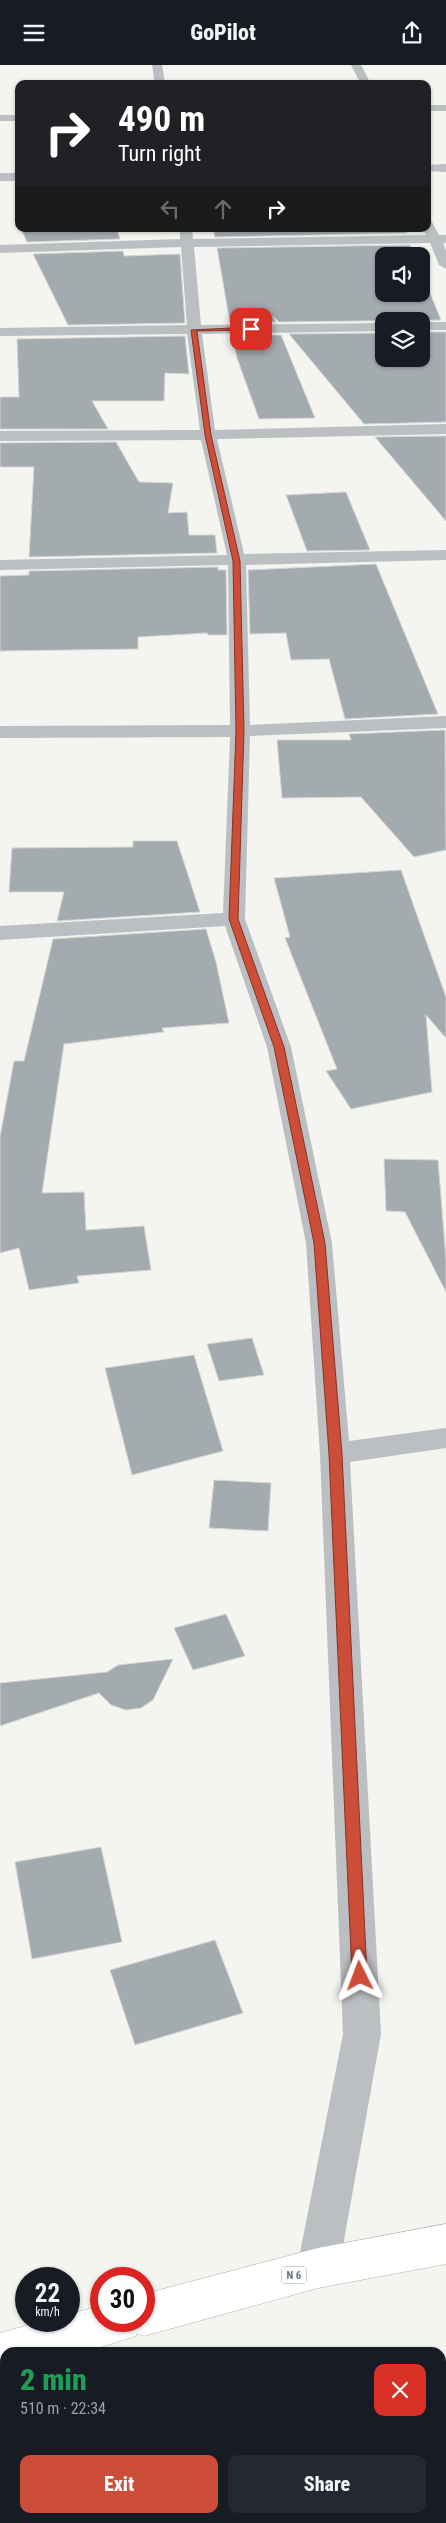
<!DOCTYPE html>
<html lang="en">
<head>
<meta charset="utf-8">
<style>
  body { margin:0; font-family:"Roboto Condensed",sans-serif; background:#242831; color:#f1f3f6; height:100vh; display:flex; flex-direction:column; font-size:19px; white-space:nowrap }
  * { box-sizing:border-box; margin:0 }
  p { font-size:16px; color:#9ea1a6 }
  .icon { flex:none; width:28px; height:28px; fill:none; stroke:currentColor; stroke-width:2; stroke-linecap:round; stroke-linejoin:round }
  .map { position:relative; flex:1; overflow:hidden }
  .side { position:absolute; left:0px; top:2282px; width:446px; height:176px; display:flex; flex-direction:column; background:#171b24; border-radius:15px 15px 0 0; box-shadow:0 1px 4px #0004 }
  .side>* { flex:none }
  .banner { position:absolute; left:15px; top:15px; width:416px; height:152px; border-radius:10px; box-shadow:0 1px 4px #0004; background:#202124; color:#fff; overflow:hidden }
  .controls { position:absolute; left:375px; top:182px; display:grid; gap:10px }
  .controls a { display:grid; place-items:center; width:55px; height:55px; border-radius:10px; background:#171b24; box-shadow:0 1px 4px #0004; font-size:25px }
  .speed { position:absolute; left:15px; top:2202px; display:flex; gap:10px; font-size:25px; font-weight:700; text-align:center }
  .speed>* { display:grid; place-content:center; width:65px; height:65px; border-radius:50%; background:#171b24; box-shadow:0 1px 4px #0004; line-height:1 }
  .speed small { font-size:12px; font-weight:400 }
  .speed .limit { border:8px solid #d22; background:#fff; color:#111 }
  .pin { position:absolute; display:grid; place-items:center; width:42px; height:42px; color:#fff; margin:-21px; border-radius:10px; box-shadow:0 2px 8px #0006 }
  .me { position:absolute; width:55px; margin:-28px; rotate:357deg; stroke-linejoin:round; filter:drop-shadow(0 0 4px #0008) }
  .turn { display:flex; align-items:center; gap:18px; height:105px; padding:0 20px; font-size:22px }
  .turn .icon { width:65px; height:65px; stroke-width:2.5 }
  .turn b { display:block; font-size:35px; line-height:42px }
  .lanes { display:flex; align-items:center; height:48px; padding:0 20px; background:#0003; justify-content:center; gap:25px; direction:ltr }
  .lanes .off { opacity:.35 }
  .round { display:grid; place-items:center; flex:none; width:52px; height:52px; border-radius:10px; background:#242831 }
  .overview { display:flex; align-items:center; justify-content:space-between; height:85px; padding:0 20px }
  h1 { font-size:30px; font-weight:800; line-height:38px; color:#1e9e55 }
  .cta { display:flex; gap:10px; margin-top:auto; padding:10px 20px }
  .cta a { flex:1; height:58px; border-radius:10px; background:#cc4e39; color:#fff; font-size:20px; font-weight:800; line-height:58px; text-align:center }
  .cta a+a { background:#242831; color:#f1f3f6 }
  header { display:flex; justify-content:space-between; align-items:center; height:65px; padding:0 20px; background:#171b24; font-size:22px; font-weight:800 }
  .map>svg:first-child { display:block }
  .green { fill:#d4d8d1 }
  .building { fill:#a4abaf; stroke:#d5d5d4 }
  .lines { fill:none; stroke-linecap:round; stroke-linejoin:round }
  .primary-casing { stroke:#adb2b4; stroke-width:1 }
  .street { fill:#bbbfc2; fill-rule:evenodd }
  .primary { fill:#fff; fill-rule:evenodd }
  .route { fill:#cc4e39; stroke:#853325 }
  .labels { text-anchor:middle; stroke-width:5; stroke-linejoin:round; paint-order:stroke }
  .shield { fill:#fff; stroke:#959fa5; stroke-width:1 }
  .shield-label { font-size:11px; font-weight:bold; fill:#67767e }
</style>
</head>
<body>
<header><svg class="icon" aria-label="menu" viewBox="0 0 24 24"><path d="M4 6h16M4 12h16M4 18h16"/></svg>GoPilot<svg class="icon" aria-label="share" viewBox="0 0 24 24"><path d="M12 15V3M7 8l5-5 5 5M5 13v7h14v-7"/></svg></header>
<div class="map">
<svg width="446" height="2458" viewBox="0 0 446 2458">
  <rect width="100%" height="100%" fill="#f4f4f1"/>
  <path class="green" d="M446,2351V2458H328L333,2454H441V2355Z"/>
  <g class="building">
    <path d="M21,164H117L120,174L27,177Z"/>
    <path d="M213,164H406L407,168L215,172Z"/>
    <path d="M410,180L413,191H384V229H421V219L426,218L441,255L279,257L273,251L276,257L230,258L217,183Z"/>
    <path d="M123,186L124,191L180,189L185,258L68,260L33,189Z"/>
    <path d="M421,267H446V357L364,359L289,269L384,268V294H421Z"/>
    <path d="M232,270H281L315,353L259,354L237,293Z"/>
    <path d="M185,271L189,309L165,308L164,336H92L108,364H0V332H19L17,274Z"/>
    <path d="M446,371V456L375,372Z"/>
    <path d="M116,377L139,417L173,418L168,448L187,447L189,470H215L217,488L29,492L34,402H0V378Z"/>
    <path d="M346,427L370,485L307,486L286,430Z"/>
    <path d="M376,499L438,649L345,654L329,594L291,595L286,568L250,569L248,505Z"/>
    <path d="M218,502V505H226L227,570H208L207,568L138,572V584L0,586V511L29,510V506Z"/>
    <path d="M445,665L446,785L414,792L361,732L282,733L277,675H351L349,669Z"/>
    <path d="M133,776H177L200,847L57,856L64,827H9L12,783L133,782Z"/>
    <path d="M401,805L446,932V973L426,950L432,1027L351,1044L326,1006L337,1004L285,873L290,872L274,813Z"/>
    <path d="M206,864L216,897L229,958L162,963L164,967L64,979L42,1128L84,1127L86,1165L144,1161L151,1205L77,1211L79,1218L29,1225L19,1183L0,1188V1072L14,996H24L53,874Z"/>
    <path d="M384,1094L438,1095L446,1194V1227L405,1147L386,1146Z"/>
    <path d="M252,1273L264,1310L219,1316L207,1279Z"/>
    <path d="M194,1290L223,1386L132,1410L105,1303Z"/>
    <path d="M214,1415L271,1418L268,1466L209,1463Z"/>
    <path d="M226,1549L245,1591L193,1605L174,1563Z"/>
    <path d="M173,1594L153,1635L141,1643L126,1645L111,1640L99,1628L0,1661V1618L107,1607L118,1600Z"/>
    <path d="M101,1782L122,1877L32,1894L15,1797Z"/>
    <path d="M215,1875L243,1948L135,1980L110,1905Z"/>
  </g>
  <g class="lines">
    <defs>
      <path id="primary" d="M446,2159V2199L318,2223L144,2271L137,2268L136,2271L82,2288H5V2309L0,2310V2268L43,2256H69V2249L101,2241V2256H144V2229L318,2183Z"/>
    </defs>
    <use href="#primary" class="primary-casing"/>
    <g class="street">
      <path d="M152,0H162L165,19H155Z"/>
      <path d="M351,0H361L371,19H361Z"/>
      <rect x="428" y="40" width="18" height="6"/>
      <rect x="0" y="50" width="19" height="6"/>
      <path d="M446,99V107L428,106V100Z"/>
      <rect x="0" y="108" width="19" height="8"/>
      <path d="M428,156L432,157L439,170H446V178H443L446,186V204L439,200L430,178L194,182L201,260L384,258V266L202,269L215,365L446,359V369L217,374L244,489L446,485V495L246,500L250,660L446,651V663L250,671L245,854L291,982L332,1178L349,1376L446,1363V1383L350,1397L381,1969L339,2203L333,2217L318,2223L303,2217L297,2203L343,1969L320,1389L306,1178L267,982L225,861L0,875V861L223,848L230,672L0,673V661L230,660L228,500L0,505V495L227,490L201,375L0,376V366L200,365L187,269L0,271V263L187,260L181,182L0,188V180L180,174V164H192L193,174L426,170L423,164H428Z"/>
      <rect x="421" y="257" width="25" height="8"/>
    </g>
    <use href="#primary" class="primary"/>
  </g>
  <path class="route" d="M251,262L253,265L197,266L211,370L240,496L244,666L238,854L284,982L325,1178L342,1389L367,1911L365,1916L360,1918L354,1916L352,1911L329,1389L314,1178L274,982L229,854L236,666L233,496L205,370L191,265Z"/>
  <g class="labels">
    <rect class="shield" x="281.5" y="2201.5" width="25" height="17" rx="4"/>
    <g class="shield-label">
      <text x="294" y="2214">N 6</text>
    </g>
  </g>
</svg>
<div class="controls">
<a><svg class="icon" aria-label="sound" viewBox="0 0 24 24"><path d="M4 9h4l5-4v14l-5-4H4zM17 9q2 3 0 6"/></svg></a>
<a><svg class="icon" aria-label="layers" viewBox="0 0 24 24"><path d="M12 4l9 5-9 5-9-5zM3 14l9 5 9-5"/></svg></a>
</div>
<div class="speed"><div>22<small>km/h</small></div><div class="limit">30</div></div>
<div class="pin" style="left:251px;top:264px;background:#d93025"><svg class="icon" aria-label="arrive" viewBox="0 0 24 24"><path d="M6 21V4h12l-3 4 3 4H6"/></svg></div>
<svg class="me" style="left:360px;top:1911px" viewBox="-20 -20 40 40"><path d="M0-17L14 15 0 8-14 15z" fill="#cc4e39" stroke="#fff" stroke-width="4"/></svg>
<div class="banner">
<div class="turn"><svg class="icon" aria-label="right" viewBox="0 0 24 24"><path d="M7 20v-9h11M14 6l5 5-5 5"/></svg><div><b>490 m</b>Turn right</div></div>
<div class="lanes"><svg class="icon off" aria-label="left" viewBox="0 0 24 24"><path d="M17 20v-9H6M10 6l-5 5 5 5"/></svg><svg class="icon off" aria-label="ahead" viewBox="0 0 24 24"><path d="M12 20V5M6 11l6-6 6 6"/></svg><svg class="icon" aria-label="right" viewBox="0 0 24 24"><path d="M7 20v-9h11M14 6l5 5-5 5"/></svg></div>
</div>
<section class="side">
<div class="overview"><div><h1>2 min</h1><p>510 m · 22:34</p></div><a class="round" style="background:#d93025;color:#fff"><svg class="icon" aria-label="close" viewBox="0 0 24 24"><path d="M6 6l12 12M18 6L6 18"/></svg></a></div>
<div class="cta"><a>Exit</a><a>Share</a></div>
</section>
</div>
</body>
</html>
